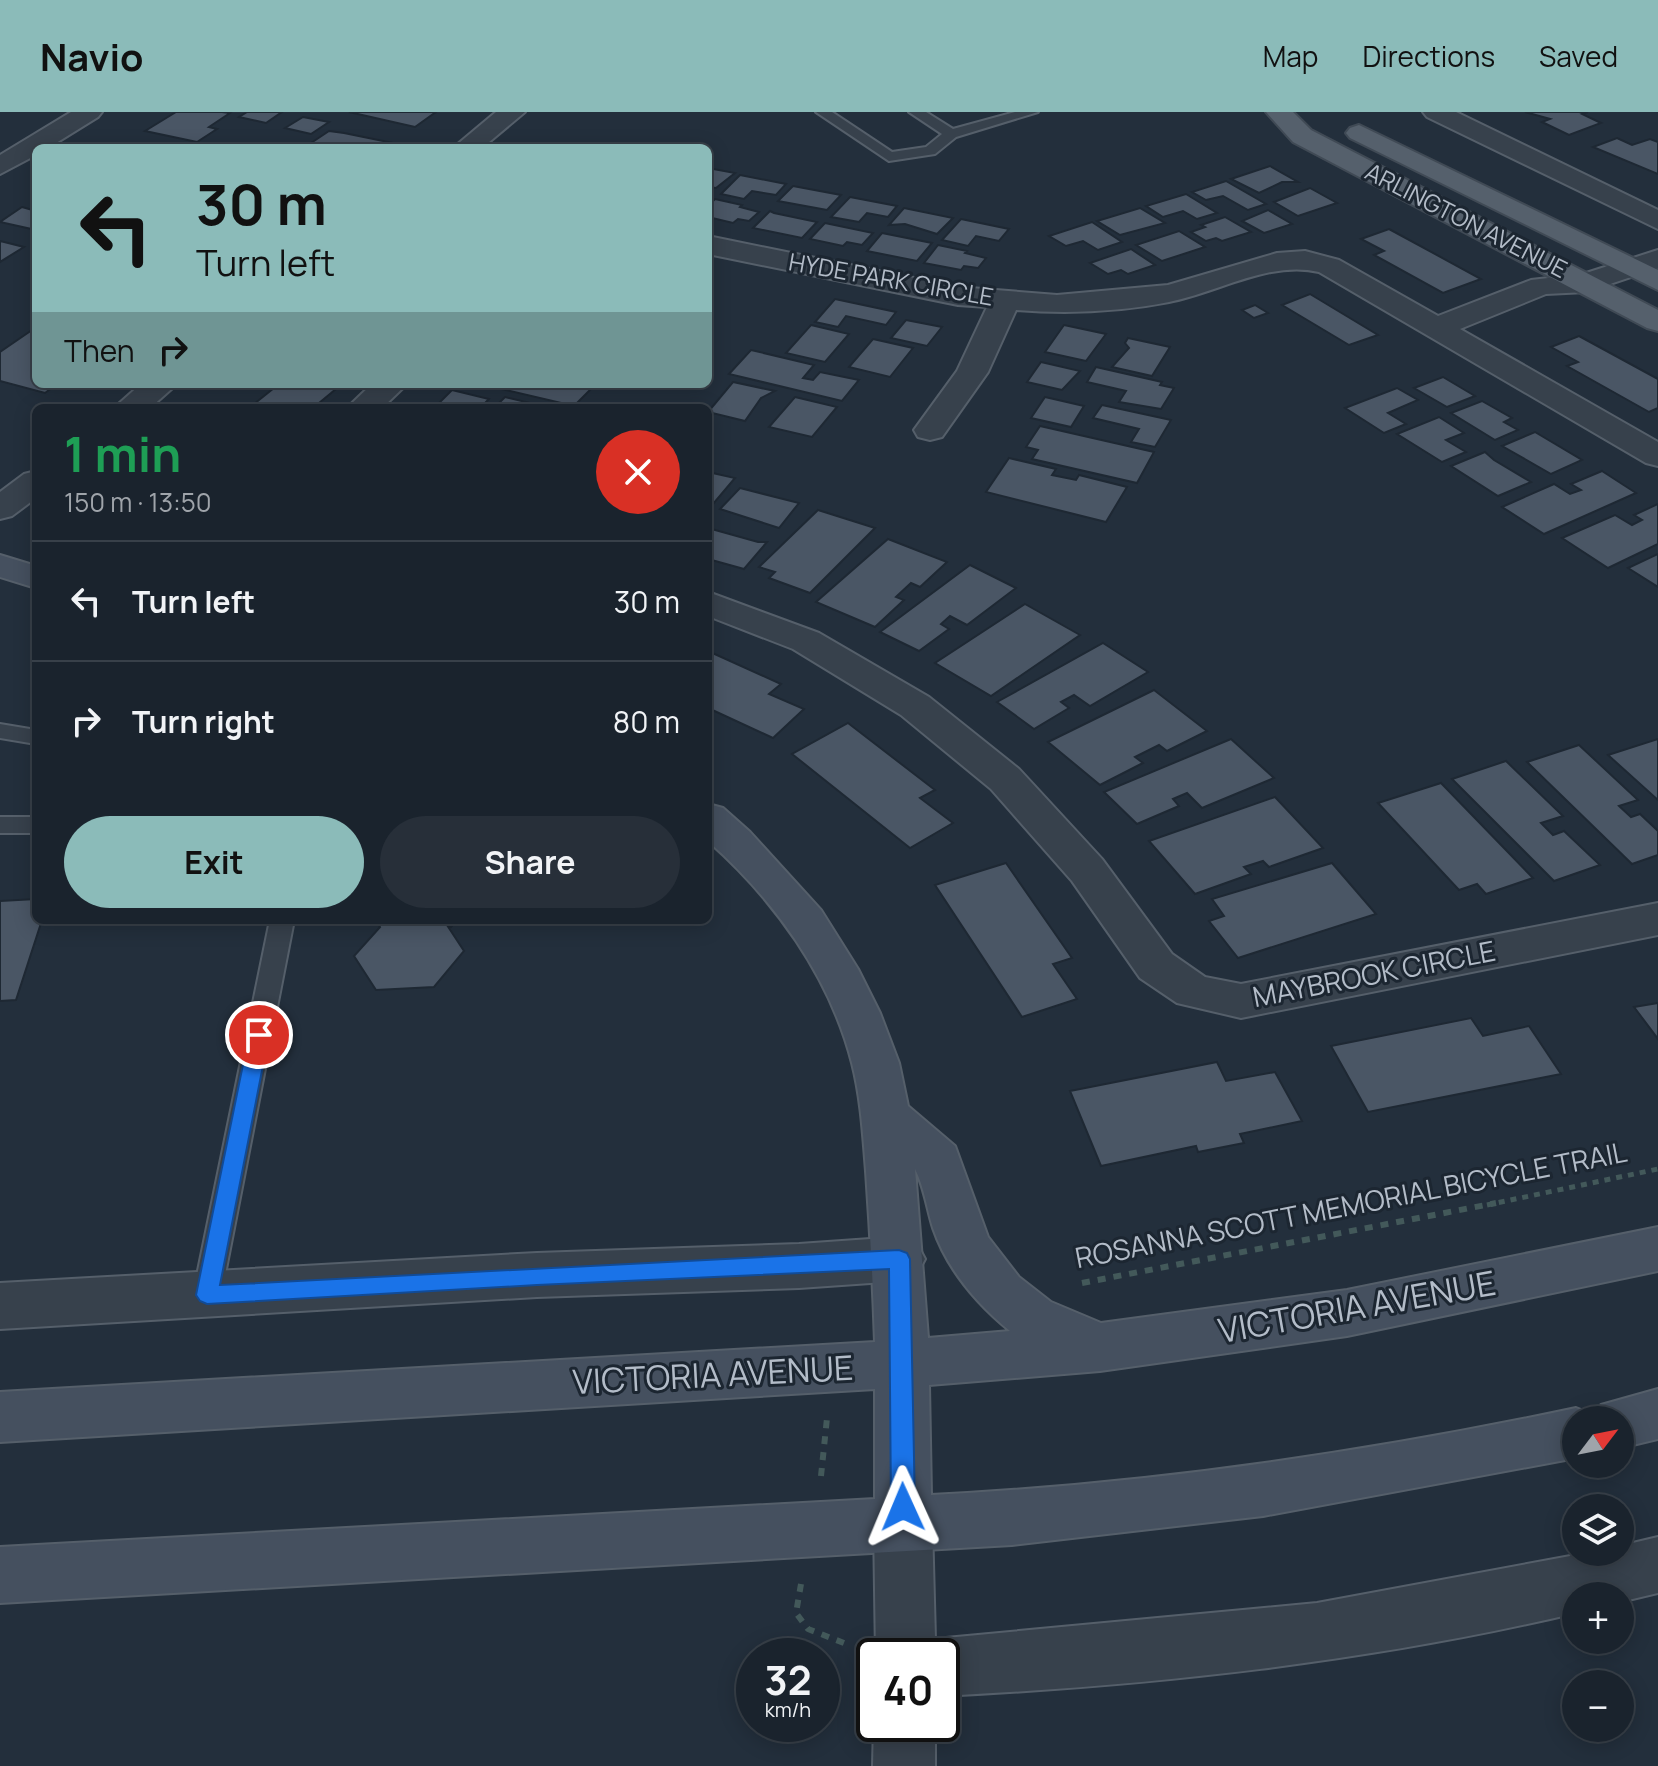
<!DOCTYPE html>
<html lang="en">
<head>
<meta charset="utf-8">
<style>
  body { margin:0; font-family:Manrope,sans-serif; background:#272f39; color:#f1f3f6; height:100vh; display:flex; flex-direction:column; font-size:30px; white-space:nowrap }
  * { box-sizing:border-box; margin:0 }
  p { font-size:26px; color:#9fa4aa }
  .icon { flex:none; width:44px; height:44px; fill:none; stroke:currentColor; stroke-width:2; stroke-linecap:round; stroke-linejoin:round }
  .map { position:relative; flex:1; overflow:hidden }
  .details { position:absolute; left:32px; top:292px; width:680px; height:520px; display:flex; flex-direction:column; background:#1a232d; border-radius:12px; box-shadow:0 4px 20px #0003,0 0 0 2px #384049 }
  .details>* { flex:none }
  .hud { position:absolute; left:32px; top:32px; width:680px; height:244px; border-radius:12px; box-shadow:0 4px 20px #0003,0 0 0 2px #384049; background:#8bbbb9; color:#111; overflow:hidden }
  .needle { width:52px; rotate:58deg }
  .fabs { position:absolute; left:1562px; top:1294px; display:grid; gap:16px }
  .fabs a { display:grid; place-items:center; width:72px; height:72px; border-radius:50%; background:#1a232d; box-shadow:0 4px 20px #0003,0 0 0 2px #384049; font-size:40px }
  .speed { position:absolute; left:736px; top:1526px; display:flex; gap:16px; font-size:40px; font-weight:700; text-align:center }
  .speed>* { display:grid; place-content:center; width:104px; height:104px; border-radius:50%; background:#1a232d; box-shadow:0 4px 20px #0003,0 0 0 2px #384049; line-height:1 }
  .speed small { font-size:20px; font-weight:400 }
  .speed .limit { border:4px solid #111; border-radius:12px; background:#fff; color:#111 }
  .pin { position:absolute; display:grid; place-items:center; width:68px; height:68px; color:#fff; margin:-34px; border:4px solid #fff; border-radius:50%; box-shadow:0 2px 8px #0007 }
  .me { position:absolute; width:88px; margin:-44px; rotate:359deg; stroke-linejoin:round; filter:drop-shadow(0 0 6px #0008) }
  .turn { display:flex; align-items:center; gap:28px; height:168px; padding:0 32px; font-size:36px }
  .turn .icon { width:104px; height:104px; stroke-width:2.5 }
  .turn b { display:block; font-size:56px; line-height:68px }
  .then { display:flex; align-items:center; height:76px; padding:0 32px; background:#0003; gap:16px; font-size:30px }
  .round { display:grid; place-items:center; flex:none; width:84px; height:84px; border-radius:42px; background:#272f39 }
  .headline { display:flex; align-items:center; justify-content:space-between; height:136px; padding:0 32px }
  h1 { font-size:48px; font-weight:700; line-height:60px; color:#1e9e55 }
  .button { display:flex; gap:16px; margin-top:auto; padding:16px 32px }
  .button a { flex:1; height:92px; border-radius:48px; background:#8bbbb9; color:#111; font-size:32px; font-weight:700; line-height:92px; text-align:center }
  .button a+a { background:#272f39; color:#f1f3f6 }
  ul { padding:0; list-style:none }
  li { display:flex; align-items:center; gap:24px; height:120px; padding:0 32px; border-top:2px solid #384049 }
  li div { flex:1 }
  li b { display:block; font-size:30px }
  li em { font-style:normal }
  header { display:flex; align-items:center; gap:48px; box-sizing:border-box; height:112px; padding:0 40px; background:#8bbbb9; color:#111 }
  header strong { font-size:38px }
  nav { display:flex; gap:44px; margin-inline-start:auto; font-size:28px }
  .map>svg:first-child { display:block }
  .building { fill:#4a5665; stroke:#1e2833; stroke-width:2 }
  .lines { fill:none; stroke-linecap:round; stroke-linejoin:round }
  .lane-casing { stroke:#555f6a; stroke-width:4 }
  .street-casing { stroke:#555f6a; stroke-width:4 }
  .secondary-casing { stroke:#555f6a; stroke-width:4 }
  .primary-casing { stroke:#404a55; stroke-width:4 }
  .path-far1 { stroke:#43595a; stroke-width:5; stroke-dasharray:6 6; stroke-linecap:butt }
  .path { stroke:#43595a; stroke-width:6; stroke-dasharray:8 8; stroke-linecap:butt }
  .lane { fill:#37414c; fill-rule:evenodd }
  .street { fill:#37414c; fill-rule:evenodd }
  .secondary { fill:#45505f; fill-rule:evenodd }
  .primary { fill:#55606c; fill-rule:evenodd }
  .route { fill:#1a73e8; stroke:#114b97; stroke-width:2 }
  .labels { text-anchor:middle; stroke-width:6; stroke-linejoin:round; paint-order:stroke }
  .far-street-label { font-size:24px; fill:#b3bcc8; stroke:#1c2631 }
  .street-label { font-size:28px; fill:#b3bcc8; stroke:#1c2631 }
  .near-street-label { font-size:34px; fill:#b3bcc8; stroke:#1c2631 }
</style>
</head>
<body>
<header>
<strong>Navio</strong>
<nav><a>Map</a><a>Directions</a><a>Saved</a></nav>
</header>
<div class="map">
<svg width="1658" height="1654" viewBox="0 0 1658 1654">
  <rect width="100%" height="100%" fill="#232f3c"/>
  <g class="building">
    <path d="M176,0H222L230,1L209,15L217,17L197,30L145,19Z"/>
    <path d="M247,0H282L266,11L239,5Z"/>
    <path d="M349,0H436L415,15Z"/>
    <path d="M1525,0H1588L1582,2L1601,11L1569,23L1542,10L1550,7Z"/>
    <path d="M303,5L329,10L311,22L285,16Z"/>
    <path d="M329,19L344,21L393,31L385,36H322L325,34L311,31Z"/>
    <path d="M1617,26L1632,33L1650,27L1658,30V62L1593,35Z"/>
    <path d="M1270,54L1298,70H1282L1259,81L1231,67Z"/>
    <path d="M708,56L735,61L716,76L708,75Z"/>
    <path d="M740,63L786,72L776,83L752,79L744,87L721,82Z"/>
    <path d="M1226,69L1266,92L1248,98L1223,84L1206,88L1192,80Z"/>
    <path d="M793,74L841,83L827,98L778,89Z"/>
    <path d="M1310,76L1337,91L1298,104L1274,90Z"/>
    <path d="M1186,82L1217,101L1197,107L1183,99L1163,105L1146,94Z"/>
    <path d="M850,85L897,94L888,105L867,101L859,110L831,105Z"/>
    <path d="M715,87L742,93L740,95L759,100L749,109L738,107L733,111L708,105V94Z"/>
    <path d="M22,95L36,99V118L0,110Z"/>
    <path d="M904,96L953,106L937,122L905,112L889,113Z"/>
    <path d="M1140,96L1165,111L1120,123L1097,109Z"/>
    <path d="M1268,98L1292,112L1264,121L1242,109Z"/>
    <path d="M770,99L774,101L817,110L802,126L753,116Z"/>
    <path d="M1225,105L1251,120L1222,129L1216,126L1206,129L1191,120L1205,115L1201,113Z"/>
    <path d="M961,107L1009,117L999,129L976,124L968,134L942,128Z"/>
    <path d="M1092,110L1122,130L1098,138L1083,129L1066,134L1049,124Z"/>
    <path d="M825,111L873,121L862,133L847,130L843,134L810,127Z"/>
    <path d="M1389,117L1481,167L1443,181L1374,143L1384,139L1361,127Z"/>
    <path d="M1179,119L1205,135L1162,149L1136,133Z"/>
    <path d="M882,121L932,131L917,149L867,139Z"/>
    <path d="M0,129L24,135L0,150Z"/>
    <path d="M938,133L967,139L965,141L986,146L978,156L964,154L961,158L924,151Z"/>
    <path d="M1131,137L1155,153L1128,162L1121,158L1108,162L1090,151Z"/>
    <path d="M1310,182L1378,223L1349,233L1282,193Z"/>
    <path d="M835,187L896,200L886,213L846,204L838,215L815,210Z"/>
    <path d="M1255,193L1268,201L1254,206L1242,198Z"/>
    <path d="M906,208L942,215L927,234L891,226Z"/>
    <path d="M811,213L849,222L825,250L786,241Z"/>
    <path d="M1064,213L1106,222L1086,249L1045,240Z"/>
    <path d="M32,218L36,219V272H57L45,281L0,269V240Z"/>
    <path d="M1579,224L1658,267V296L1649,300L1567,254L1578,250L1551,235Z"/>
    <path d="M1128,226L1170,235L1152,264L1112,255L1129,236L1125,231Z"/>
    <path d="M873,227L913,236L890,265L849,255Z"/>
    <path d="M751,238L814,253L803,266L813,268L820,260L859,268L842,289L729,262Z"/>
    <path d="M1041,250L1080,259L1062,278L1027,270Z"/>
    <path d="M1096,255L1162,270L1160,273L1174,276L1161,297L1119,290L1126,279L1087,270Z"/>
    <path d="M1443,265L1475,284L1447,295L1414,276Z"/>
    <path d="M733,270L775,279L761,286L745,309L708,300Z"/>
    <path d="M279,272H342L313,296H249Z"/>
    <path d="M480,272H596L574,294Z"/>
    <path d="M1397,276L1418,288L1388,301L1406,312L1384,321L1345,296Z"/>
    <path d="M452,278L489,287L480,296H434Z"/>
    <path d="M505,285L551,296H494Z"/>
    <path d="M795,285L837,295L812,325L769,315Z"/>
    <path d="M1045,285L1084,294L1071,315L1031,306Z"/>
    <path d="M1482,289L1512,306L1504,310L1518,318L1495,328L1451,301Z"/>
    <path d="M1102,293L1171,308L1155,335L1131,330L1139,317L1093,306Z"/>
    <path d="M1439,305L1464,321L1446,328L1466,340L1442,350L1397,322Z"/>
    <path d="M1040,314L1154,340L1137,371L1032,347L1038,338L1026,335Z"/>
    <path d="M1535,320L1582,348L1551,362L1502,334Z"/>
    <path d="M1485,340L1494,348L1531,370L1498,384L1451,354Z"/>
    <path d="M1009,346L1056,357L1052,363L1076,368L1079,363L1127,375L1106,410L986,380Z"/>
    <path d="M1602,359L1636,381L1544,422L1502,395L1554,372L1570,382L1581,378L1571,372Z"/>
    <path d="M708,360L735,366L708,398Z"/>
    <path d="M740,376L799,391L779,416L720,397Z"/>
    <path d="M1658,392V432L1608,456L1562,426L1615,403L1632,413L1642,408L1634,403Z"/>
    <path d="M818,398L875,416L810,481L769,466L775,460L759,455Z"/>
    <path d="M708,416L758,430H767L744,457L708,447Z"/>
    <path d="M888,427L947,450L920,475L911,471L896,485L904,488L875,515L816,490Z"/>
    <path d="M1658,442V475L1628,456Z"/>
    <path d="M970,453L1016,476L967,513L950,504L941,512L949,517L919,539L880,520Z"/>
    <path d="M1025,492L1080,523L991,584L935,551Z"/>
    <path d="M1103,531L1148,560L1090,594L1074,583L1061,590L1069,596L1034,617L997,590Z"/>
    <path d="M708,539L781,572L769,582L804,597L773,626L708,596Z"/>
    <path d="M1154,578L1207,619L1167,639L1159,633L1135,645L1143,651L1100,673L1048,630Z"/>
    <path d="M848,611L935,678L920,686L953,711L910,736L792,642Z"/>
    <path d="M1231,627L1274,666L1202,696L1187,681L1173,687L1179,694L1137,712L1104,680Z"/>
    <path d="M1658,627V688L1608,643Z"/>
    <path d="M1579,633L1638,688L1619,694L1631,705L1640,702L1658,719V743L1632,752L1527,650Z"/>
    <path d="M1506,649L1563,704L1541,711L1553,723L1564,719L1600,753L1554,769L1452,667Z"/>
    <path d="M1441,671L1533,766L1486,782L1477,772L1459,778L1378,691Z"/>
    <path d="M1275,685L1323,736L1269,755L1263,749L1244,755L1251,762L1195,782L1149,729Z"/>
    <path d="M1006,751L1072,846L1053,852L1077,887L1022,905L935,773Z"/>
    <path d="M1332,751L1376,802L1238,846L1209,809L1224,804L1212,787Z"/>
    <path d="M36,787V808H42L16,888L0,889V789Z"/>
    <path d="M376,808H457L451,815L447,813L464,839L434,875L376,878L354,844L380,815Z"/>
    <path d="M1658,891V927L1634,895Z"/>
    <path d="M1471,906L1483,924L1529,914L1561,962L1368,1000L1331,934Z"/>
    <path d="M1217,950L1226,969L1275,960L1302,1009L1240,1022L1244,1031L1198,1040L1196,1034L1101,1054L1070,979Z"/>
  </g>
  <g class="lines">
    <defs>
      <g id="lane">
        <path d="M816,0H832L892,40L926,35L942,22L909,0H926L953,17L1015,0H1038L956,25L935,42L889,49Z"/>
        <path d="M0,612L36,618V632L0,626Z"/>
        <rect x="0" y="705" width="36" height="16"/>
        <path d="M270,808H294L221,1183L217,1192L207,1195L197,1192L193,1183Z"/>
      </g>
      <g id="street">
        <path d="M71,0H102L98,5L48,36H36V43L0,62V43Z"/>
        <path d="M496,0H525L482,36H453Z"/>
        <path d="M1423,0H1456L1658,98V117L1427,5Z"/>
        <path d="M708,124L958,175L1057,183L1168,173L1277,141L1305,139L1339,148L1438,204L1531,168L1583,162L1658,138V156L1586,180L1546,182L1460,217L1658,330V354L1646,351L1319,160C1270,148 1217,181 1169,190C1118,200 1067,202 1016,198L988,260L942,325L930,328L918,325L914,318L957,259L987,195L958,193L708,142Z"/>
        <path d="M141,272H177L150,296H114Z"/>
        <path d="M372,272H407L382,296H347Z"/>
        <path d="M36,359V386L12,404L0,407V380L24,362Z"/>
        <path d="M708,480L819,521L929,585L1019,657L1102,747L1172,842L1205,865L1241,872L1658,791V823L1241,906L1177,891L1140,866L1072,769L991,677L901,603L793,537L708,504Z"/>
        <path d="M899,1125L917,1132L925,1147L917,1162L899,1169L799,1176L537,1185L0,1217V1171L537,1141L799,1132Z"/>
        <path d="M903,1385L923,1393L932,1412L935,1527L1317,1491L1592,1440H1620V1434L1658,1425V1481L1620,1490V1484H1576V1501C1369,1550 1155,1573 942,1584V1544H876L874,1412L883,1393Z"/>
        <path d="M874,1610L935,1612V1654H873Z"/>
      </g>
      <g id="secondary">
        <path d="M0,443L36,454V476L0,465Z"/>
        <path d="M708,692L723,696L750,720L821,798L858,857L880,901L899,951L908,994L955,1034L988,1125L1019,1165L1051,1190L1101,1211L1347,1178L1658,1115V1159L1347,1224L1100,1259L929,1273L931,1383C1147,1372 1364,1341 1576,1296L1596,1304L1601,1293L1658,1277V1327L1620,1336V1308H1576V1346L1263,1404L1012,1433L0,1491V1435L875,1387V1277L0,1330V1280L875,1230C873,1173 870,1116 866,1059C863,1023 861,986 852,951C830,865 774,787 708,729ZM915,1057C924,1074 927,1097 933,1116C947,1157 977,1192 1010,1219L928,1226Z"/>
      </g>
      <g id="primary">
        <path d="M1266,0H1293L1311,18L1658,198V219L1647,216L1293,30Z"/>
        <path d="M1359,13L1658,158V178L1350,26L1346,21L1350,16Z"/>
      </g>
    </defs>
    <use href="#lane" class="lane-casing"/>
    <use href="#street" class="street-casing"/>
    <use href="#secondary" class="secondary-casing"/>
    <use href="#primary" class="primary-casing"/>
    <path class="path-far1" d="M1487,1093L1658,1057"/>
    <g class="path">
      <path d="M1082,1171L1496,1091"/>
      <path d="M821,1364L827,1306"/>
      <path d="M801,1472L796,1501L808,1517L849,1533"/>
    </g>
    <use href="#lane" class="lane"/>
    <use href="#street" class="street"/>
    <use href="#secondary" class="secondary"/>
    <use href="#primary" class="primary"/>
  </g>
  <path class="route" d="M259,915L266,917L269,923L220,1173L899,1138L907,1141L910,1147L915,1395L911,1402L903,1406L895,1402L891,1395L889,1157L537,1173L207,1192L200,1189L196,1183L249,923L252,917Z"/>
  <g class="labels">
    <g class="far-street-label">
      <text transform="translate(1466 109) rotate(27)" y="8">ARLINGTON AVENUE</text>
      <text transform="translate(891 168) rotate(10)" y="8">HYDE PARK CIRCLE</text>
    </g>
    <g class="street-label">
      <text transform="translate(1374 862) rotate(-11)" y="10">MAYBROOK CIRCLE</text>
      <text transform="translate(1351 1093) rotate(-11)" y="10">ROSANNA SCOTT MEMORIAL BICYCLE TRAIL</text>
    </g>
    <g class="near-street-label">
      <text transform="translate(1357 1195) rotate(-10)" y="12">VICTORIA AVENUE</text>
      <text transform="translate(713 1263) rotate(-3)" y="12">VICTORIA AVENUE</text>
    </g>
  </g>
</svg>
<div class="fabs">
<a><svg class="needle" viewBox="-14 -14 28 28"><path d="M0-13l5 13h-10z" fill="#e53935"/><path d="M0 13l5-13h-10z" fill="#9fa4aa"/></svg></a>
<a><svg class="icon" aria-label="layers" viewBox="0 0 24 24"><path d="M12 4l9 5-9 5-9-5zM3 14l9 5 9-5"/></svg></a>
<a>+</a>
<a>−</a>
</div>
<div class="speed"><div>32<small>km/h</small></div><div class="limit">40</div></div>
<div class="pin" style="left:259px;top:923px;background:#d93025"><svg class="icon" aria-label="arrive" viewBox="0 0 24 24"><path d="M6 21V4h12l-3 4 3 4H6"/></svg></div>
<svg class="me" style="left:903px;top:1395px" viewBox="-20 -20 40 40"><path d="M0-17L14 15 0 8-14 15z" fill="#1a73e8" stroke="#fff" stroke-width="4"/></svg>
<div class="hud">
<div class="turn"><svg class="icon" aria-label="left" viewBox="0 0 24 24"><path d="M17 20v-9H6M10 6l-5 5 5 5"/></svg><div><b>30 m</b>Turn left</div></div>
<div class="then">Then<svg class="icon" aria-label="right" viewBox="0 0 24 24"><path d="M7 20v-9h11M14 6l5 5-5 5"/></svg></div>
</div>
<section class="details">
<div class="headline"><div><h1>1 min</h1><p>150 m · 13:50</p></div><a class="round" style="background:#d93025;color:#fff"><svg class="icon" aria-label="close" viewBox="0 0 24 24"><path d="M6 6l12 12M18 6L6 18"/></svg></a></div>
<ul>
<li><svg class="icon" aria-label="left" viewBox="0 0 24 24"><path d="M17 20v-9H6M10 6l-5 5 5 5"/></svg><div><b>Turn left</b></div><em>30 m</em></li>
<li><svg class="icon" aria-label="right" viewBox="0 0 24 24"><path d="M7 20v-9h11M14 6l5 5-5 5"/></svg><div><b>Turn right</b></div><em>80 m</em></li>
</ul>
<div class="button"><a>Exit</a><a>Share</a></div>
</section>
</div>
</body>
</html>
